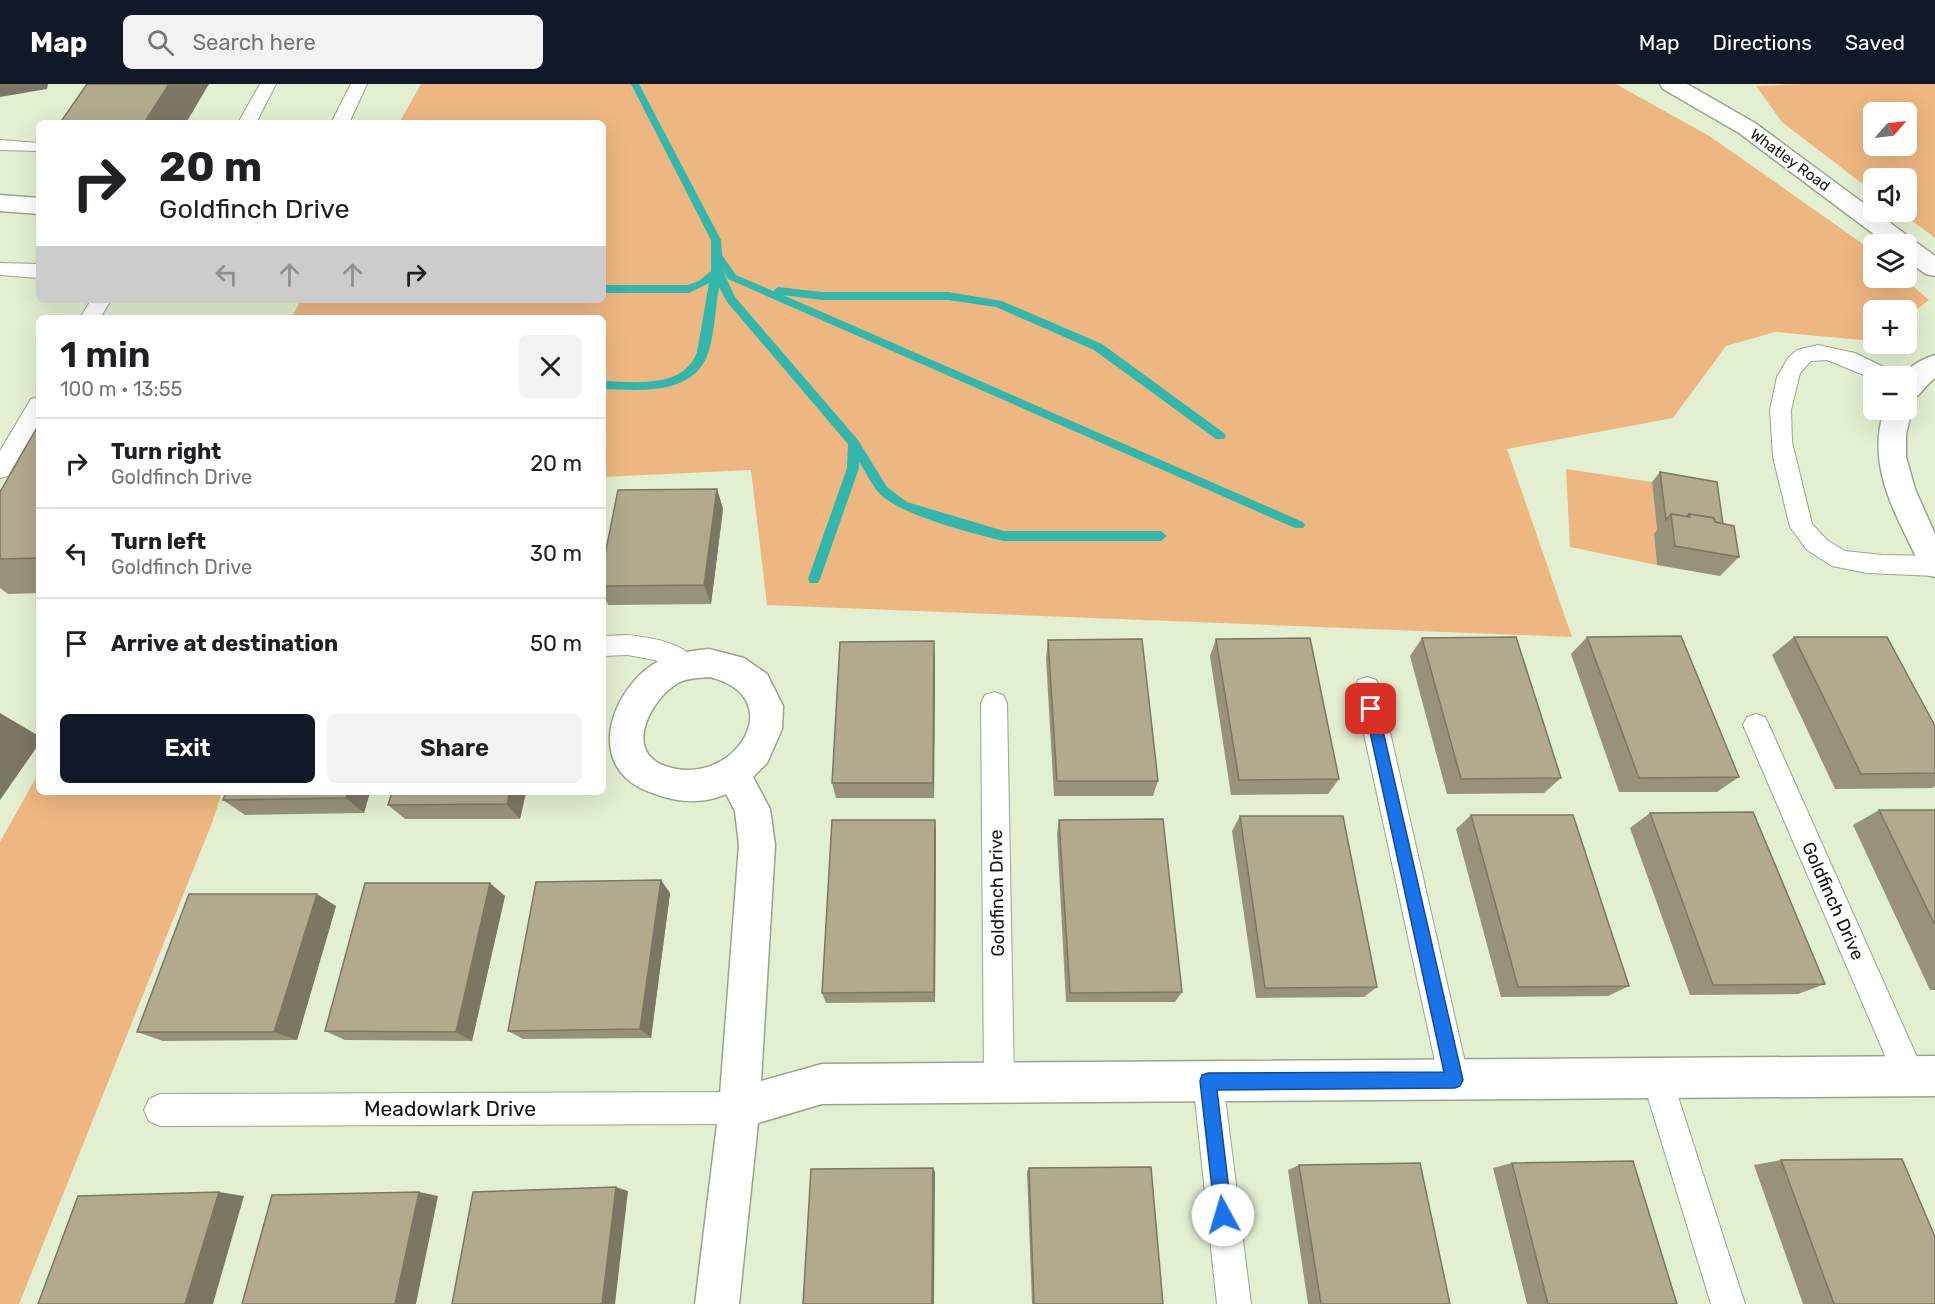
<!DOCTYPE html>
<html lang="en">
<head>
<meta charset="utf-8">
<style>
  body { margin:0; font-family:Rubik,sans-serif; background:#f2f2f2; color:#202124; height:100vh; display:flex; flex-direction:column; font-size:22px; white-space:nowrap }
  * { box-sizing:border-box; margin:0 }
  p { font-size:20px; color:#757577 }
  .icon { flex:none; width:33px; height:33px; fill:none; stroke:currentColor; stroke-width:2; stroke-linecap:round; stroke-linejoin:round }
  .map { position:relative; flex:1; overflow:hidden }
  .sheet { position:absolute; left:36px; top:231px; width:570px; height:480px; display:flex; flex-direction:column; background:#fff; border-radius:9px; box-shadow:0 6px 24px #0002 }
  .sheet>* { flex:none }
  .guide { position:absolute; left:36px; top:36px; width:570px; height:183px; border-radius:9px; box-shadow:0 6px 24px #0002; background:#fff; color:#202124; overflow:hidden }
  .needle { width:39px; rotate:62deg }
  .fabs { position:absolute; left:1863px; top:18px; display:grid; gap:12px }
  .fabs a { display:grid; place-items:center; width:54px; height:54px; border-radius:9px; background:#fff; box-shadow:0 6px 24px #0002; font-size:30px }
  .pin { position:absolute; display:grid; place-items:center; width:51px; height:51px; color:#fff; margin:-26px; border-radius:12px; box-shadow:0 3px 9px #0006 }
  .me { position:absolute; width:66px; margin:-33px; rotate:354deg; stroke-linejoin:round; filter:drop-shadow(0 0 4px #0008) }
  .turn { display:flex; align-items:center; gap:21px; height:126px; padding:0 24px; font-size:27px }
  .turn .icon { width:78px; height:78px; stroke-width:2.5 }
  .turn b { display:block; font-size:42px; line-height:51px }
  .lanes { display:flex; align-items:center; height:57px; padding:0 24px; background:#0003; justify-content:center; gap:30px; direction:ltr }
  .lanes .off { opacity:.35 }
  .round { display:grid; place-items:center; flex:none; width:63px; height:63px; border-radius:9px; background:#f2f2f2 }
  .headline { display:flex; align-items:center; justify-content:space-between; height:102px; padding:0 24px }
  h1 { font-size:36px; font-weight:600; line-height:45px }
  .action { display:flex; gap:12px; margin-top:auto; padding:12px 24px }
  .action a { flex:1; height:69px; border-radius:9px; background:#111827; color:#fff; font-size:24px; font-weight:600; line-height:69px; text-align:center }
  .action a+a { background:#f2f2f2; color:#202124 }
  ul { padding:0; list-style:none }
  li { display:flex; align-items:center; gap:18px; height:90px; padding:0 24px; border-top:2px solid #e0e0e0 }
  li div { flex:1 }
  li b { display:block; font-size:22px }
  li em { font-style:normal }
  header { display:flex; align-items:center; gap:36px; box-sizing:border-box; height:84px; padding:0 30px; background:#111827; color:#fff }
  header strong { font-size:28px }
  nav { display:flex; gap:33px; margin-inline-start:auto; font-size:21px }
  .search { width:420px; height:54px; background:#f2f2f2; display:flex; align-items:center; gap:15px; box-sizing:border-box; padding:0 21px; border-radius:9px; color:#757577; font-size:22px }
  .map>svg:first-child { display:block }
  .green { fill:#eeb781; fill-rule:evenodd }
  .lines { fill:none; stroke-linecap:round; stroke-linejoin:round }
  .stream { fill:#31b7ab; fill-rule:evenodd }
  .service-casing { stroke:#99a589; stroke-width:2 }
  .minor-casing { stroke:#99a589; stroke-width:3 }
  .service { fill:#fff; fill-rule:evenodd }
  .minor { fill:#fff; fill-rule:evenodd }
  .wall { fill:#989279 }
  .shaded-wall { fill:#7c7763 }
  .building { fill:#b1aa8d; stroke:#7c7763; stroke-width:1.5 }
  .route { fill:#1a73e8; stroke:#114b97; stroke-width:1.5 }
  .labels { text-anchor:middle; stroke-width:4.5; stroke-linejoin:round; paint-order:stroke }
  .far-street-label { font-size:15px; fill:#11150b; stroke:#fff }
  .street-label { font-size:18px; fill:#11150b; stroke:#fff }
  .near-street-label { font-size:21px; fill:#11150b; stroke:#fff }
</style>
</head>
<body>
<header>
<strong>Map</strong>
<div class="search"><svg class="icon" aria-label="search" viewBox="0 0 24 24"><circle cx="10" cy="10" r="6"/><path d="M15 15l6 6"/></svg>Search here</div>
<nav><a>Map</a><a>Directions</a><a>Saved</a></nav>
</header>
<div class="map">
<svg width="1935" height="1220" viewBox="0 0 1935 1220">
  <rect width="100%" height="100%" fill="#e3efd1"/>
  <g class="green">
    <path d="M421,0H1616L1711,53L1863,160L1873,169L1874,194H1903L1929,216L1907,233L1906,226H1874L1873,257L1775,248L1726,262L1673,334L1507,365L1572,553L767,521L751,386L603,393V234H291L301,216H603V39H399Z"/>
    <path d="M1805,0H1935V154L1900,128H1906V94H1874L1873,108L1782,38L1756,2ZM1906,28V62H1874V28Z"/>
    <path d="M1566,385L1652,398L1657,447L1654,450L1657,481L1570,463Z"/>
    <path d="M39,688V708H222L212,739L19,1220H0V758Z"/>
  </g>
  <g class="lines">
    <path class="stream" d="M631,0H639L721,156L722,171L736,191L773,207L778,203L822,208H948L1002,217L1102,260L1224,349L1226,352L1224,355H1216L1094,266L996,223L948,216H822L783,211L1303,438L1305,441L1303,444H1295L728,195L722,185L735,213L858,356L887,403L907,418L1004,447H1161L1167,452L1161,457H1004C974,450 899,431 879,409C871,400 865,387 859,377V384L820,495L818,499H810L808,495L847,384L848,360L727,218L719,203C715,225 715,251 707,272C691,312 638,306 603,305V297C634,298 684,305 697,268L709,199L689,209H603V201H688L699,197L711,187V156Z"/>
    <defs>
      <g id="service">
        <path d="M260,0H276L256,39H238Z"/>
        <path d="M351,0H367L349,39H331Z"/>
        <path d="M0,56L39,59V67L0,66Z"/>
        <path d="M0,179L39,180V194L0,191Z"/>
        <path d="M91,216H111L100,234H80Z"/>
        <path d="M1818,261L1855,269L1892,287L1896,292H1874V295L1827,276L1811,277L1800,289L1791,326L1792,358L1812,440L1827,456L1845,467L1882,471L1935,472V492L1867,489L1832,482L1807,466L1790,443L1773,373L1770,326L1777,293L1788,274L1797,266Z"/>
        <path d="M39,313V339L8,392L0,394V367L31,315Z"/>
        <path d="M628,551C652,554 687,558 699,582L695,590L686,593L655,576L628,571L603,572V552Z"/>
        <path d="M1367,593L1376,596L1380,604L1469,996L1465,1007L1454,1011L1443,1007L1439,996L1354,604L1358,596Z"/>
        <path d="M994,608L1003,611L1007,619L1014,999L1010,1010L999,1014L988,1010L984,999L981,619L985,611Z"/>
        <path d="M1756,630L1765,633L1769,641L1921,982L1925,993L1921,1004L1910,1008L1899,1004L1743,641L1747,633Z"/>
        <path d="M1657,979L1668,983L1672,994L1745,1220H1711L1642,994L1646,983Z"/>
        <path d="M1208,982L1219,986L1223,997L1251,1220H1217L1193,997L1197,986Z"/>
        <path d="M739,1008L750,1013L755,1024L750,1035L739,1040L160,1042L149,1037L144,1026L149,1015L160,1010Z"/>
      </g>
      <g id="minor">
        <path d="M1660,0H1687L1755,39L1935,172V192L1926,190L1906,176V160H1887L1739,49L1663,5Z"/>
        <path d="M0,111L39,114V130L0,127Z"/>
        <path d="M1935,271V294C1924,302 1920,314 1906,318V292H1903C1910,282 1922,275 1935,271Z"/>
        <path d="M1906,318L1912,326L1906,350V373L1915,405L1935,450V493L1924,490L1920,481C1896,430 1866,384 1884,326H1906Z"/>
        <path d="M709,565L744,574L767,590L783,622L782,645L767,679L753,693L770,725L775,761L761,997L822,980L1935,972V1012L822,1020L758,1039L739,1220H695L719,1024L739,761L735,727L726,710C705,719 685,719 664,713C650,708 638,705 627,695C591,662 618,604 652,581C669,570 690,567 709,565ZM709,593C792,612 735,706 665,682C622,667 652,614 678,599C687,594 699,594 709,593Z"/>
      </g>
    </defs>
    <use href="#service" class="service-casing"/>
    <use href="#minor" class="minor-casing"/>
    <use href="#service" class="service"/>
    <use href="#minor" class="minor"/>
  </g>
  <g class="wall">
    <path d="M39,340V509L8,510L0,504V408Z"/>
    <path d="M1660,388L1723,440L1739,473L1720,492L1657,481L1654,450L1657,446L1652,398Z"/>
    <path d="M717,405L723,425L711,520L608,521L603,510V481Z"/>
    <path d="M1587,553L1739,693L1717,708H1619L1571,570Z"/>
    <path d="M1794,553L1935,642V702L1932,704L1835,705L1772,571Z"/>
    <path d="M1422,554L1561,694L1544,709L1447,710L1410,572Z"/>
    <path d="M1216,555L1339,695L1328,710L1231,711L1210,572Z"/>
    <path d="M1048,556L1158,697L1153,712H1054L1046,574Z"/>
    <path d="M935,575L934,714H836L832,699Z"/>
    <path d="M370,708L364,729L245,731L223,716Z"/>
    <path d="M392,708H526L520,735H405L388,721Z"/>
    <path d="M1879,726H1935V906H1930L1853,741Z"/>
    <path d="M1650,729L1825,900L1798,910L1690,911L1630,744Z"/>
    <path d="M1471,731L1629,902L1608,912L1501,913L1456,745Z"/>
    <path d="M1240,732L1377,903L1364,913L1256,914L1232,747Z"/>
    <path d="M935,736L936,750L935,918L826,919L822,909Z"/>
    <path d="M1059,736L1182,908L1175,918H1066L1057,750Z"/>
    <path d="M670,809L651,954L523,955L508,947Z"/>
    <path d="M505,812L472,957L345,956L325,947Z"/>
    <path d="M336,822L297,956L163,957L137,948Z"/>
    <path d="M1781,1076L1935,1220H1803L1754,1081Z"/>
    <path d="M1512,1079L1677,1220H1527L1493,1084Z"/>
    <path d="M1299,1081L1450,1220H1308L1288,1086Z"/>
    <path d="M1029,1084L1163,1220H1032L1027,1088Z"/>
  </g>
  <g class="shaded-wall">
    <path d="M0,0H48L47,5L0,13Z"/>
    <path d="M169,0H209L186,39H144Z"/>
    <path d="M717,405L723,425L711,520L704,501Z"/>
    <path d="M934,557L935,575L934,714L933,699Z"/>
    <path d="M0,629L39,652V660L0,716Z"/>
    <path d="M348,708H370L364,729L346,714Z"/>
    <path d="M510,708H526L520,735L507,720Z"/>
    <path d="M935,736L936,750L935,918L934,908Z"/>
    <path d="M661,796L670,809L651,954L640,945Z"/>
    <path d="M490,799L505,812L472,957L456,948Z"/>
    <path d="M317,810L336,822L297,956L274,948Z"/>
    <path d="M933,1084L935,1088L934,1220H932Z"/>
    <path d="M616,1103L628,1107L615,1220H602Z"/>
    <path d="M219,1108L244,1112L213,1220H185Z"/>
    <path d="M419,1108L438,1112L416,1220H395Z"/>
  </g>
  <g class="building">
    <path d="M87,0H169L144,39H60Z"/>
    <path d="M39,340V474L0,475V408Z"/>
    <path d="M1660,388L1717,398L1723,440L1715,438L1714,434L1689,430L1686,433L1671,430L1666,436Z"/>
    <path d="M717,405L704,501L603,502V481L618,406Z"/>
    <path d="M1671,430L1690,433L1689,430L1714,434L1715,438L1734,442L1739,473L1675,462Z"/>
    <path d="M1681,552L1739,693L1639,694L1587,553Z"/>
    <path d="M1516,553L1561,694L1461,695L1422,554Z"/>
    <path d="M1794,553H1887L1935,642V689L1861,690Z"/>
    <path d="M1310,554L1339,695L1239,696L1216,555Z"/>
    <path d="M1142,555L1158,697H1057L1048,556Z"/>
    <path d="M934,557L933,699H832L840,558Z"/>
    <path d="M226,708H348L346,714L223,716Z"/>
    <path d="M392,708H510L507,720L388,721Z"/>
    <path d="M1879,726H1935V841Z"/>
    <path d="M1753,728L1825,900L1713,901L1650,729Z"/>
    <path d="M1471,731H1573L1629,902L1518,903Z"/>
    <path d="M1240,732H1343L1377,903L1265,904Z"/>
    <path d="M1163,735L1182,908L1070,909L1059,736Z"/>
    <path d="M832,736H935L934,908L822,909Z"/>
    <path d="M661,796L640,945L508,947L536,798Z"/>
    <path d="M365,799H490L456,948L325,947Z"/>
    <path d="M189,810H317L274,948H137Z"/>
    <path d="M1902,1075L1935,1153V1220H1834L1781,1076Z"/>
    <path d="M1633,1077L1677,1220H1548L1512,1079Z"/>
    <path d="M1420,1079L1450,1220H1321L1299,1081Z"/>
    <path d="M1151,1083L1163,1220H1034L1029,1084Z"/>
    <path d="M933,1084L932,1220H803L811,1085Z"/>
    <path d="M616,1103L602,1220H452L473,1108Z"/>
    <path d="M219,1108L185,1220H38L78,1112Z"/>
    <path d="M419,1108L395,1220H242L272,1111Z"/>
  </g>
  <path class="route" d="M1371,619L1376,621L1378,625L1463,996L1460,1002L1455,1004L1217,1006L1232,1131L1230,1137L1223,1140L1217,1137L1215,1131L1200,997L1202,991L1208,989L1444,988L1365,625L1367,621Z"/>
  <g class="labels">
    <g class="far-street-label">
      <text transform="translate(1790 76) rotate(36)" y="5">Whatley Road</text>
    </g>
    <g class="street-label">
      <text transform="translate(997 809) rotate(-91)" y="6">Goldfinch Drive</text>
      <text transform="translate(1833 817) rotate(66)" y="6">Goldfinch Drive</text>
    </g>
    <g class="near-street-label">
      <text x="450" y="1032">Meadowlark Drive</text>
    </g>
  </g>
</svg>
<div class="fabs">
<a><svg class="needle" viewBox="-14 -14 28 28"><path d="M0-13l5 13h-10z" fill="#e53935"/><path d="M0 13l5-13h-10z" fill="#757577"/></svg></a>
<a><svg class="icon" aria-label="sound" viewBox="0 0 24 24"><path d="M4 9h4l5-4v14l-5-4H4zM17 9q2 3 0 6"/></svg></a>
<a><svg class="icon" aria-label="layers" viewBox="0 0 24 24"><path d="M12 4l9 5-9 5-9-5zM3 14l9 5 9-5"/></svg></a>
<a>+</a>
<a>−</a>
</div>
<div class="pin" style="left:1371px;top:625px;background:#d93025"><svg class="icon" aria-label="arrive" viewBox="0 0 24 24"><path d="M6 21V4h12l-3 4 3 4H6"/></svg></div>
<svg class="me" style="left:1223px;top:1131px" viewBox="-20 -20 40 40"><circle r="19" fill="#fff"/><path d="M0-13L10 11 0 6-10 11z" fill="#1a73e8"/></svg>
<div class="guide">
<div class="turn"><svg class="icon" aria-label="right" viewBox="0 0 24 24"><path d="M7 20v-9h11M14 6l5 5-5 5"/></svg><div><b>20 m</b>Goldfinch Drive</div></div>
<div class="lanes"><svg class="icon off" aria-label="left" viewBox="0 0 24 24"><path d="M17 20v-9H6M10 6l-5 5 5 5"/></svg><svg class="icon off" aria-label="ahead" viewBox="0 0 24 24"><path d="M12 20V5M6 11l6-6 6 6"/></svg><svg class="icon off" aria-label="ahead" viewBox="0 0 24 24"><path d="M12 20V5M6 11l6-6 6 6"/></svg><svg class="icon" aria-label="right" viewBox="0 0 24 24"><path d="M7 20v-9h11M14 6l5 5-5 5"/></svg></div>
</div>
<section class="sheet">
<div class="headline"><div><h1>1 min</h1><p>100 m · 13:55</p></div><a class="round"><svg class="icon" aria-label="close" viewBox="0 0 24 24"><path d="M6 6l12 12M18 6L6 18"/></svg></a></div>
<ul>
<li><svg class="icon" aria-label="right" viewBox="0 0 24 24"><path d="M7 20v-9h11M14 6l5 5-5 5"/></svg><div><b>Turn right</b><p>Goldfinch Drive</p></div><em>20 m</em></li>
<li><svg class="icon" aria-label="left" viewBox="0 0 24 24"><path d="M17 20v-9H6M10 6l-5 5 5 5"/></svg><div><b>Turn left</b><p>Goldfinch Drive</p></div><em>30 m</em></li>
<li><svg class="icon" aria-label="arrive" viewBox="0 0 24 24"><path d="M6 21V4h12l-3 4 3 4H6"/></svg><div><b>Arrive at destination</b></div><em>50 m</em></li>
</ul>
<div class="action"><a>Exit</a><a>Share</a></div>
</section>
</div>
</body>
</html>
